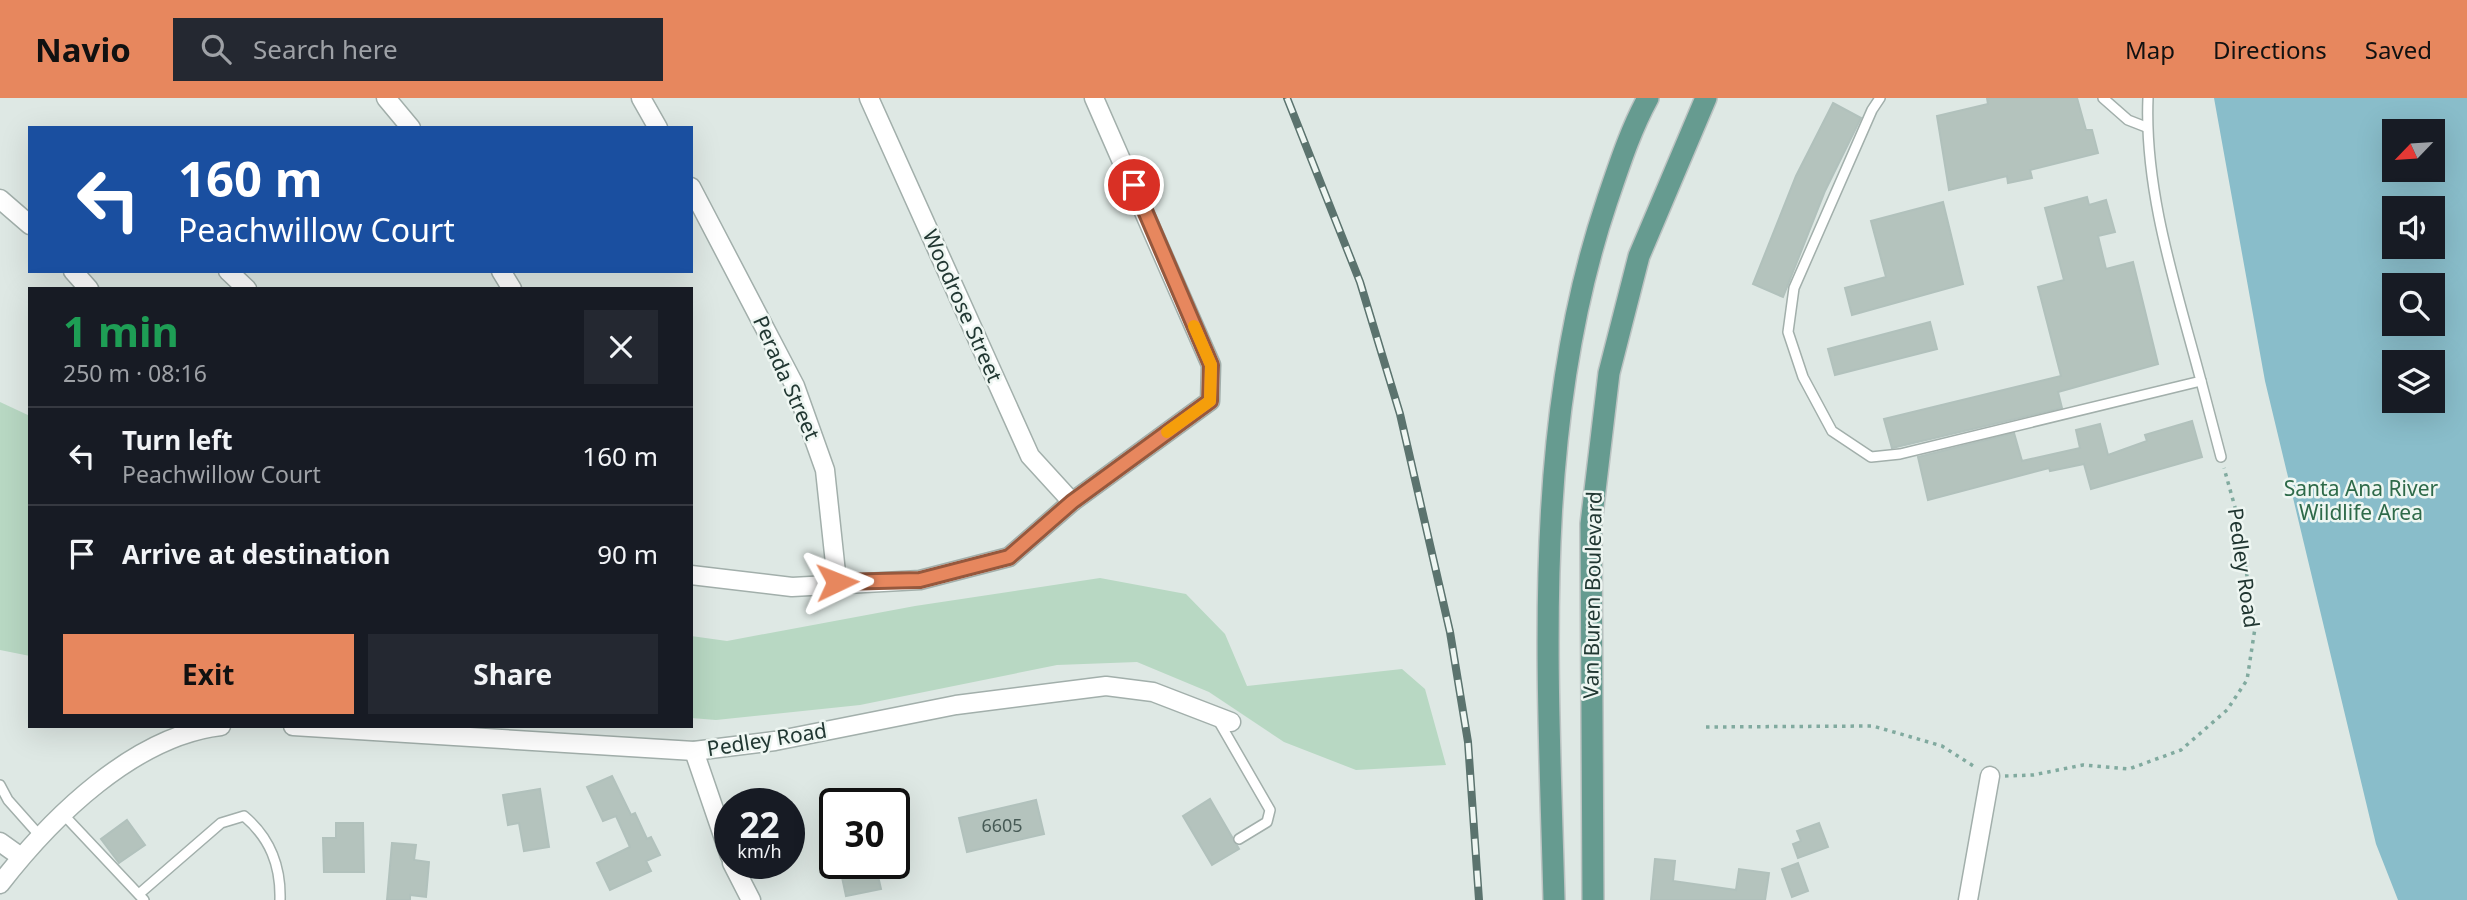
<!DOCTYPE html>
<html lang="en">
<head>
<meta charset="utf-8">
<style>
  body { margin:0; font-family:"Noto Sans",sans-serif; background:#242831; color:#f1f3f6; height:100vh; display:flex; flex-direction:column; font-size:26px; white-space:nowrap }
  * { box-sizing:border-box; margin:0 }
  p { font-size:23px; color:#9ea1a6 }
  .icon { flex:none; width:38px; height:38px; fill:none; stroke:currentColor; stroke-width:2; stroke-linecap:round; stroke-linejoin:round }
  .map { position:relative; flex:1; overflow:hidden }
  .panel { position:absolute; left:28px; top:189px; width:665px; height:441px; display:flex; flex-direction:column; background:#171b24; border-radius:0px; box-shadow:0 7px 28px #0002 }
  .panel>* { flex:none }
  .hud { position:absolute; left:28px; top:28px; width:665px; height:147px; border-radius:0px; box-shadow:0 7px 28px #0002; background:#1a4fa0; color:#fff; overflow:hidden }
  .needle { width:46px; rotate:245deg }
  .controls { position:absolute; left:2382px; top:21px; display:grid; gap:14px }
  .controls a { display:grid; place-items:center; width:63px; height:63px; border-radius:0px; background:#171b24; box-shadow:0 7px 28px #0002; font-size:35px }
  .speed { position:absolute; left:714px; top:690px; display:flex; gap:14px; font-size:35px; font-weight:700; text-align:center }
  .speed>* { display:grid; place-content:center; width:91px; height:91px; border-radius:50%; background:#171b24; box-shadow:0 7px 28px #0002; line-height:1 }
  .speed small { font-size:18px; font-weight:400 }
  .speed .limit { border:4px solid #111; border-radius:10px; background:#fff; color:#111 }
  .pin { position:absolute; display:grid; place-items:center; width:60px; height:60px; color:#fff; margin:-30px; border:4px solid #fff; border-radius:50%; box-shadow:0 2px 7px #0007 }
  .me { position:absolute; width:77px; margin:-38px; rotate:88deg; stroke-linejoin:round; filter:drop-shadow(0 0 5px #0008) }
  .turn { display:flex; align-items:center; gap:24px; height:147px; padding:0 35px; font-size:32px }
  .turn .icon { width:91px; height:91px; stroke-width:2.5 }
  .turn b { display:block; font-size:49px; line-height:60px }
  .round { display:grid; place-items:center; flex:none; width:74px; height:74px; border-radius:0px; background:#242831 }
  .headline { display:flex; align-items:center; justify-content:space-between; height:119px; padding:0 35px }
  h1 { font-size:42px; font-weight:700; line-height:52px; color:#1e9e55 }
  .button { display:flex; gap:14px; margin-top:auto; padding:14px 35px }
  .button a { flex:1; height:80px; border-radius:0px; background:#e7875e; color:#111; font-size:28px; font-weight:700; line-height:80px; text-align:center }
  .button a+a { background:#242831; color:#f1f3f6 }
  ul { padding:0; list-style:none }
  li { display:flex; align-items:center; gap:21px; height:98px; padding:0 35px; border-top:2px solid #363941 }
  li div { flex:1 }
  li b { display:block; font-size:26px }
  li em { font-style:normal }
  header { display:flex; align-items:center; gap:42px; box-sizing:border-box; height:98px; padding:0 35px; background:#e7875e; color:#111 }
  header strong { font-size:33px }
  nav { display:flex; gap:38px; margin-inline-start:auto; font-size:24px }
  .search { width:490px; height:63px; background:#242831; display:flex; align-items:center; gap:18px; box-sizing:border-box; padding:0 24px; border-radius:0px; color:#9ea1a6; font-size:26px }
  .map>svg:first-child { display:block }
  .green { fill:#b8d8c3 }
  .water { fill:#89bdca; fill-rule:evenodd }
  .building { fill:#b4c3bd; stroke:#b1c1bc; stroke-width:2 }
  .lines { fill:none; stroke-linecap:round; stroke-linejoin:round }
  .lane-casing { stroke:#a2afab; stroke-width:12 }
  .street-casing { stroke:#a2afab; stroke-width:21 }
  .primary-casing { stroke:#bcc3c2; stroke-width:24 }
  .path { stroke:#81aa9f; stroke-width:3.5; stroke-dasharray:3.5 5; stroke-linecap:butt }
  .lane { stroke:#fff; stroke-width:9 }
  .street { stroke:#fff; stroke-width:18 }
  .primary { stroke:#669b90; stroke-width:21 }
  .rail-casing { stroke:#5b736e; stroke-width:8 }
  .rail { stroke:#eef6f2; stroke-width:5; stroke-dasharray:16; stroke-linecap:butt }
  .route-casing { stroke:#96583d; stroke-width:18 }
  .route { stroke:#e7875e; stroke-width:12 }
  .slow { stroke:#f59e0b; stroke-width:12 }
  .labels { text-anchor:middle; stroke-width:5; stroke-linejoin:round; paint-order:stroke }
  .number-label { font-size:18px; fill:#465a55 }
  .street-label { font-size:21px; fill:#213732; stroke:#eef6f2 }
  .park-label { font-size:21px; fill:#2e6a49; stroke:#eef6f2 }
</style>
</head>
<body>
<header>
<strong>Navio</strong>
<div class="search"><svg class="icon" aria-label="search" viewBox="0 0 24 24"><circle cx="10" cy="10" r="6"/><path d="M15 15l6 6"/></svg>Search here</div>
<nav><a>Map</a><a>Directions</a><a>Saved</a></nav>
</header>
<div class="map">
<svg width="2467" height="802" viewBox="0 0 2467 802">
  <rect width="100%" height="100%" fill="#dee8e4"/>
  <g class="green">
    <path d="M0,304L30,318V558L0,552Z"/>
    <path d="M1100,480L1186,496L1225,536L1247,588L1402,571L1425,591L1446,667L1356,672L1284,644L1209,594L1137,564L1057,567L860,607L716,622L691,620V538L727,543L915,508Z"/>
  </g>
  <path class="water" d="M2214,0H2467V802H2398L2376,746L2265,283ZM2394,33H2432V72H2394ZM2394,110H2432V149H2394ZM2394,187H2432V226H2394ZM2394,264H2432V303H2394Z"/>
  <g class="building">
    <path d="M1987,0H2077L2086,32H2092L2098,55L2030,72L2032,80L2008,85L2007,78L1949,92L1937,18L1988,6Z"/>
    <path d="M1833,5L1861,20L1825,93L1783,199L1753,186L1796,78Z"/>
    <path d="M2087,99L2089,107L2106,102L2115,134L2098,138L2106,171L2133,164L2158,266L2058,294L2062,310L1892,350L1884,321L2061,278L2038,189L2064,182L2045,110Z"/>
    <path d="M1943,104L1963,186L1852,217L1845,190L1886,179L1871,123Z"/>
    <path d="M1930,224L1937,251L1835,277L1828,251Z"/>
    <path d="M2192,323L2202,359L2091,391L2084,366L2050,373L2049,370L1928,402L1918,359L2014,335L2022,363L2080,350L2076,332L2100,326L2108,357L2147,343L2145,337Z"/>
    <path d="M612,678L631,717L635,715L647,741L651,739L660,757L646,763L651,773L610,792L597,765L630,749L616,718L603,723L587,689Z"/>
    <path d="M540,691L549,749L524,753L519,725L508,727L503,697Z"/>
    <path d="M1210,701L1239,751L1212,767L1183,718Z"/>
    <path d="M1036,702L1044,736L967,754L959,720Z"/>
    <path d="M127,722L145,747L119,765L101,741Z"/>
    <path d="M336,725H363L364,774H324L323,740H336Z"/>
    <path d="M1819,725L1828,749L1798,760L1793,746L1801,743L1797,733Z"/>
    <path d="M392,745L416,747L414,762L429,764L426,799L410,797V802H387Z"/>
    <path d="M1655,761L1675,763L1673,783L1736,792L1739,771L1769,775L1765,802H1651Z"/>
    <path d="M839,765H875L881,791L846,798Z"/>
    <path d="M1798,765L1808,793L1792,799L1782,771Z"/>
  </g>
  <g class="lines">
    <defs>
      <g id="lane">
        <path d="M1880,0L1872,12L1794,190L1788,234L1803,279L1832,333L1871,359L1900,356L2201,283C2177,192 2144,95 2148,0"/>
        <path d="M2103,0L2128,22L2146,29"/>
        <path d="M2201,283L2221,359"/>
        <path d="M1218,622L1270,712L1267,724L1239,741"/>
        <path d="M0,687L8,702L40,738"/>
        <path d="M62,715L144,802"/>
        <path d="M139,796L221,725L244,718C270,740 281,767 280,802"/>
      </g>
      <g id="street">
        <path d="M386,0L411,30"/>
        <path d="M641,0L658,30"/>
        <path d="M869,0L1030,358L1072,404"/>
        <path d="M691,89L795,288L825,372L837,484"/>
        <path d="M0,101L30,127"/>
        <path d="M73,173L89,191"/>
        <path d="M228,173L247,191"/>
        <path d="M501,173L512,191"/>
        <path d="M691,477L792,489L920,482L1009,459L1072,404L1210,303L1211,267L1094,0"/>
        <path d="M293,628L694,653L775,643L956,607L1106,588L1153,594L1231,624"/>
        <path d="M694,653L730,758"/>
        <path d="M0,744L21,759"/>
        <path d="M732,765L751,802"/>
        <path d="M0,786C52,719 134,638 221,628"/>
        <path d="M1968,802L1990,678"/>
      </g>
      <g id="primary">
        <path d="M1554,802C1548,569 1531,328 1607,103C1619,68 1630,33 1648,0"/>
        <path d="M1593,802L1591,426L1609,275L1639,158L1706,0"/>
      </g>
    </defs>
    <use href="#lane" class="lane-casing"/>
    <use href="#street" class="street-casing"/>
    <use href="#primary" class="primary-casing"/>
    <g class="path">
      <path d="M1706,629L1873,628L1942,648L1975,669"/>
      <path d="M2005,678L2033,677L2083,667L2129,671L2181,652L2227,612L2247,582L2255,530L2238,420L2224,370"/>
    </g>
    <use href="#lane" class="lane"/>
    <use href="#street" class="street"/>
    <use href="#primary" class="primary"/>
    <defs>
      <path id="rail" d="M1287,0L1360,184L1400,316L1450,534L1468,644L1479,802"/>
    </defs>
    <use href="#rail" class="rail-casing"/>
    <use href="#rail" class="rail"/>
  </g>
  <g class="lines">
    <defs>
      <path id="route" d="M837,484L920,482L1009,459L1072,404L1210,303L1211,267L1134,87"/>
    </defs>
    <use href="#route" class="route-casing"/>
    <use href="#route" class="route"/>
    <path class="slow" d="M1167,334L1210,303L1211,267L1194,228"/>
  </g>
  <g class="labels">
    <g class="number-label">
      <text x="1002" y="734">6605</text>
    </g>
    <g class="street-label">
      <text transform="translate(962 208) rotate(66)" y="7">Woodrose Street</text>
      <text transform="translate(786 280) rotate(66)" y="7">Perada Street</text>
      <text transform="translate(2243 470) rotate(82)" y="7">Pedley Road</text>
      <text transform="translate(1593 497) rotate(-89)" y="7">Van Buren Boulevard</text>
      <text transform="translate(767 642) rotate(-9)" y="7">Pedley Road</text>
    </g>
    <g class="park-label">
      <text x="2361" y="398">Santa Ana River<tspan x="2361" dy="24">Wildlife Area</tspan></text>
    </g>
  </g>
</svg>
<div class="controls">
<a><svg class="needle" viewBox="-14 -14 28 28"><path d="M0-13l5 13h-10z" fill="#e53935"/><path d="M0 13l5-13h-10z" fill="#9ea1a6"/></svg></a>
<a><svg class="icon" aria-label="sound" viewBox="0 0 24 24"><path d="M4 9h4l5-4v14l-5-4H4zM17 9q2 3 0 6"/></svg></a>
<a><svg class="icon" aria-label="search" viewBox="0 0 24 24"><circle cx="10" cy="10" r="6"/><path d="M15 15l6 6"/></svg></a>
<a><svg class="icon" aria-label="layers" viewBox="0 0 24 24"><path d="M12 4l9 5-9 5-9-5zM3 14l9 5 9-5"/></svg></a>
</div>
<div class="speed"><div>22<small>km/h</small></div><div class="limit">30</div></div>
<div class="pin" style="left:1134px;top:87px;background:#d93025"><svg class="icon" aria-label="arrive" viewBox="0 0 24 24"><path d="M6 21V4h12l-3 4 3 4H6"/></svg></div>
<svg class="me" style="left:837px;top:484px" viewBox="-20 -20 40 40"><path d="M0-17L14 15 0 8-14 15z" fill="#e7875e" stroke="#fff" stroke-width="4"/></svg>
<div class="hud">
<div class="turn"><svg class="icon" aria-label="left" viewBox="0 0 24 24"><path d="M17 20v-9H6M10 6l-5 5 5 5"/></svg><div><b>160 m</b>Peachwillow Court</div></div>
</div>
<section class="panel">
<div class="headline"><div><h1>1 min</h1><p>250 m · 08:16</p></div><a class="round"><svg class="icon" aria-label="close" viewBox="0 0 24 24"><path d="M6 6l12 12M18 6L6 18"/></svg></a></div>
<ul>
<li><svg class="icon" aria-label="left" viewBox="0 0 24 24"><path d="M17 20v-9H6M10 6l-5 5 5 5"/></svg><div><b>Turn left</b><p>Peachwillow Court</p></div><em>160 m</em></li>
<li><svg class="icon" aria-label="arrive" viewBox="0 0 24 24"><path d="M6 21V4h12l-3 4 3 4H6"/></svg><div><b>Arrive at destination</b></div><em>90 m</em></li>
</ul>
<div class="button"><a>Exit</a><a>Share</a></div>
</section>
</div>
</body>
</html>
